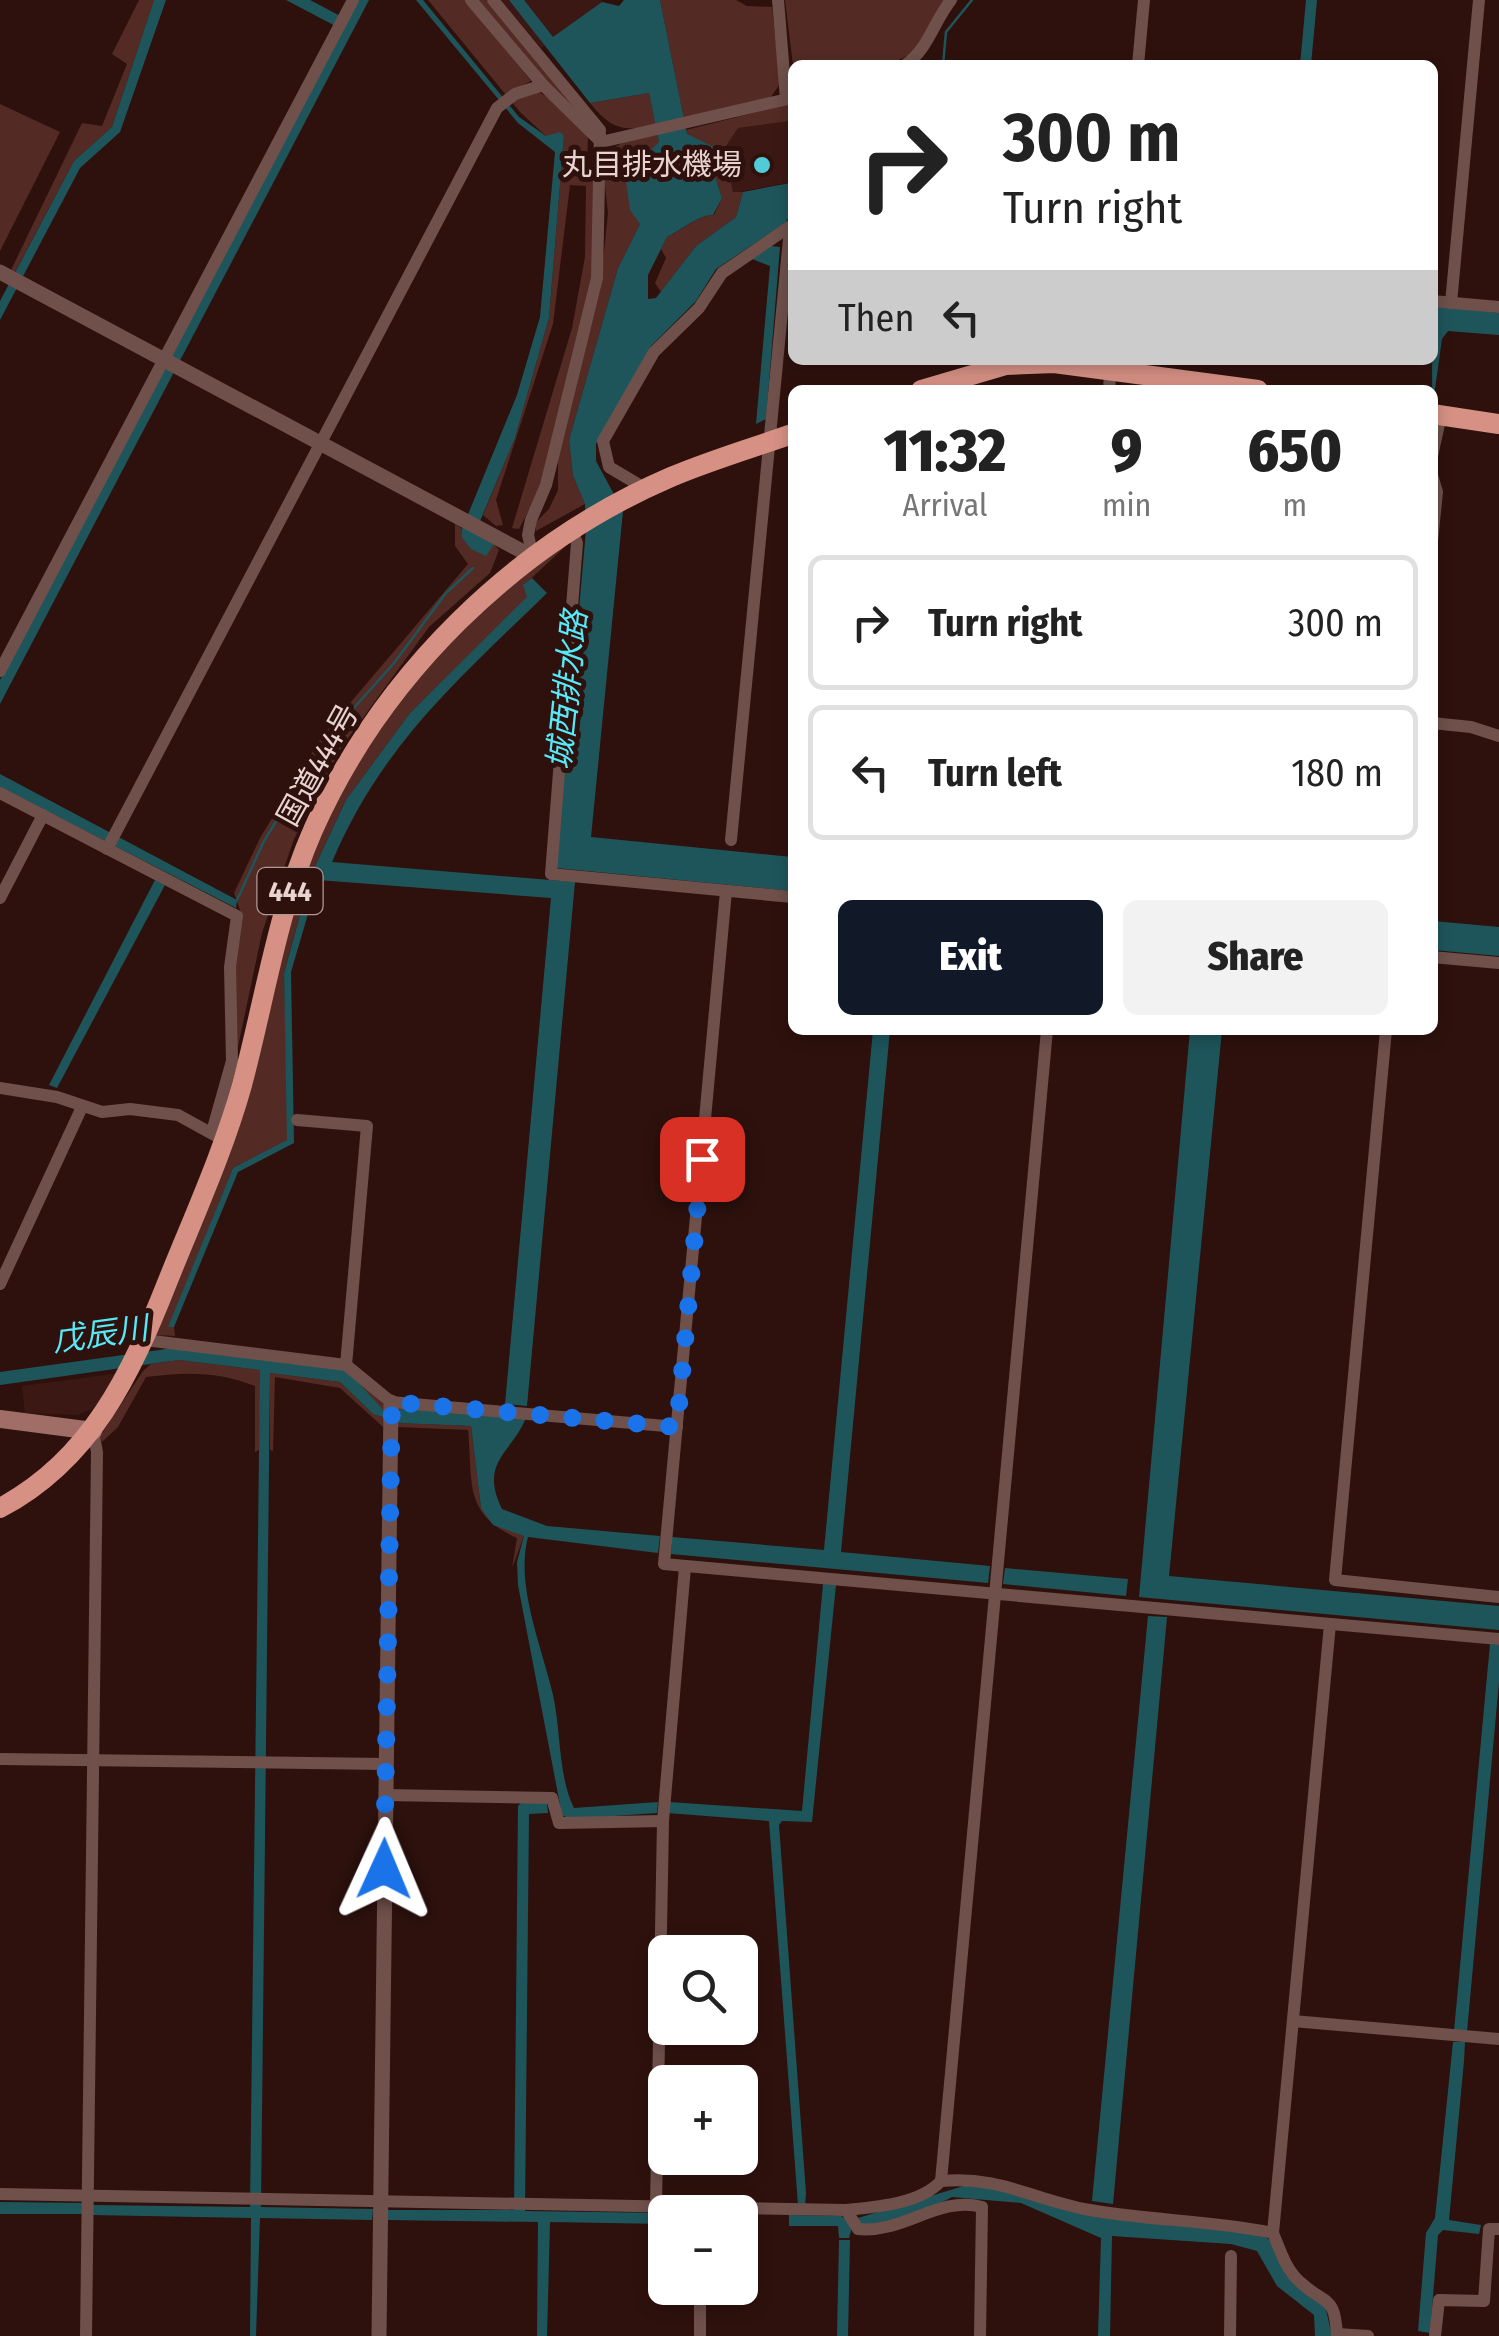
<!DOCTYPE html>
<html lang="en">
<head>
<meta charset="utf-8">
<style>
  body { margin:0; font-family:"Fira Sans Condensed","Noto Sans JP",sans-serif; background:#f2f2f2; color:#222; height:100vh; display:flex; flex-direction:column; font-size:38px; white-space:nowrap }
  * { box-sizing:border-box; margin:0 }
  p { font-size:32px; color:#767676 }
  .icon { flex:none; width:55px; height:55px; fill:none; stroke:currentColor; stroke-width:2; stroke-linecap:round; stroke-linejoin:round }
  .map { position:relative; flex:1; overflow:hidden }
  .side { position:absolute; left:788px; top:385px; width:650px; height:650px; display:flex; flex-direction:column; background:#fff; border-radius:15px; box-shadow:0 5px 15px #0003 }
  .side>* { flex:none }
  .banner { position:absolute; left:788px; top:60px; width:650px; height:305px; border-radius:15px; box-shadow:0 5px 15px #0003; background:#fff; color:#222; overflow:hidden }
  .tools { position:absolute; left:648px; top:1935px; display:grid; gap:20px }
  .tools a { display:grid; place-items:center; width:110px; height:110px; border-radius:15px; background:#fff; box-shadow:0 5px 15px #0003; font-size:50px }
  .pin { position:absolute; display:grid; place-items:center; width:85px; height:85px; color:#fff; margin:-42px; border-radius:20px; box-shadow:0 5px 15px #0006 }
  .me { position:absolute; width:110px; margin:-55px; rotate:1deg; stroke-linejoin:round; filter:drop-shadow(0 0 8px #0008) }
  .turn { display:flex; align-items:center; gap:35px; height:210px; padding:0 50px; font-size:45px }
  .turn .icon { width:130px; height:130px; stroke-width:2.5 }
  .turn b { display:block; font-size:70px; line-height:85px }
  .then { display:flex; align-items:center; height:95px; padding:0 50px; background:#0003; gap:20px; font-size:38px }
  .eta { display:flex; justify-content:space-evenly; align-items:center; height:170px; text-align:center }
  .eta b { font-size:60px; font-weight:800; line-height:70px }
  .cta { display:flex; gap:20px; margin-top:auto; padding:20px 50px }
  .cta a { flex:1; height:115px; border-radius:15px; background:#111827; color:#fff; font-size:40px; font-weight:800; line-height:115px; text-align:center }
  .cta a+a { background:#f2f2f2; color:#222 }
  ul { padding:0; list-style:none }
  li { display:flex; align-items:center; gap:30px; height:135px; margin:0 20px 15px; padding:0 30px; border:5px solid #e0e0e0; border-radius:15px }
  li div { flex:1 }
  li b { display:block; font-size:38px }
  li em { font-style:normal }
  .map>svg:first-child { display:block }
  .built { fill:#3c1814 }
  .green { fill:#532a24 }
  .water { fill:#1e555b }
  .lines { fill:none; stroke-linecap:round; stroke-linejoin:round }
  .stream { stroke:#1e555b; stroke-width:2.5 }
  .minor { stroke:#6f504b; stroke-width:12 }
  .tertiary { stroke:#6f504b; stroke-width:15 }
  .secondary { stroke:#a06e66; stroke-width:18 }
  .trunk { stroke:#d69084; stroke-width:20 }
  .route { stroke:#1a73e8; stroke-width:18; stroke-dasharray:0 32.4 }
  .poi-dot { fill:#52cbd8; stroke:#2e110d; stroke-width:4 }
  .labels { text-anchor:middle; stroke-width:10; stroke-linejoin:round; paint-order:stroke }
  .shield { fill:#2e110d; stroke:#b09996; stroke-width:2.5 }
  .shield-label { font-size:28px; font-weight:bold; fill:#e8d3d0 }
  .poi-label { font-size:30px; fill:#e8d3d0; stroke:#2e110d; text-anchor:end }
  .street-label { font-size:30px; fill:#e8d3d0; stroke:#2e110d }
  .water-label { font-size:32px; font-style:italic; fill:#56eaf9; stroke:#2e110d }
</style>
</head>
<body>
<div class="map">
<svg width="1499" height="2336" viewBox="0 0 1499 2336">
  <rect width="100%" height="100%" fill="#2e110d"/>
  <g class="built">
    <path d="M501,0H601L602,2L541,48Z"/>
    <path d="M790,121L792,182L733,193L724,148L738,128Z"/>
    <path d="M120,1373L97,1407L77,1415L25,1413L22,1386Z"/>
  </g>
  <g class="green">
    <path d="M139,0H154L112,127L74,161L15,272L11,270L82,123L102,126L127,64L112,54Z"/>
    <path d="M428,0H466L531,81L512,91L536,90L549,98L476,0H486L571,104L588,134L587,166L596,189L594,267L540,489L519,529L512,528L572,328L585,257L586,186L570,185L553,324L496,500L503,525L496,526L483,515L515,438L549,318L564,136H546L520,112Z"/>
    <path d="M660,0H736L747,6L772,7L780,84L768,101L684,120Z"/>
    <path d="M785,0H944C932,14 928,35 916,48C889,77 830,65 793,65Z"/>
    <path d="M649,93L656,126C622,131 612,130 590,103Z"/>
    <path d="M792,103V135L790,121L738,128L724,149L733,192H743L736,217L696,246L661,292L655,283L666,258L661,249L667,237C681,231 698,215 714,215L722,198L710,160L716,148L687,135L686,130Z"/>
    <path d="M0,104L60,132L0,251Z"/>
    <path d="M658,135L659,143L642,159L624,166L640,224L618,268L569,440L573,476L585,504L536,531V522L549,509L558,490V447L600,291L608,213L603,168L609,150L628,140Z"/>
    <path d="M455,522L462,529L461,536L494,544L499,550L490,573L429,627L341,748L294,839L262,933L236,1056L235,971L242,916L234,893L260,838L322,736L468,564L455,546Z"/>
    <path d="M567,545L524,585L528,597L410,713L346,800L311,875L284,972L288,1140L233,1168L169,1327H174L175,1336L154,1335L318,836C380,715 453,622 567,545Z"/>
    <path d="M180,1344L348,1369L387,1408L383,1427L340,1388L275,1377L273,1451L270,1450V1373L340,1382L373,1414L347,1370L149,1354Z"/>
    <path d="M179,1360L261,1370L259,1450L255,1452V1386C217,1371 186,1372 146,1377L118,1427L102,1442L100,1436L143,1371L151,1364Z"/>
    <path d="M395,1405L527,1415L397,1423L471,1426L481,1508L524,1536L512,1568L517,1538C463,1514 473,1483 468,1430L397,1427Z"/>
  </g>
  <g class="water">
    <path d="M154,0H166L120,132L80,168L0,320V301L74,161L112,127Z"/>
    <path d="M286,0H310L348,20L359,0H369L0,704V680L343,30Z"/>
    <path d="M416,0H423L519,117L546,136L560,132L564,136L549,318L515,438L475,533L494,544L486,556L471,549L461,536L462,529L517,395L540,317L555,152L518,123Z"/>
    <path d="M509,0H524L553,37L602,2L619,6L624,0H660L687,134L716,148L710,160L722,198L713,215C698,215 680,231 667,237L648,275V299L656,298L696,246L736,217L743,192L790,183L792,213L785,223L716,269L696,301L651,346L596,444V461L623,511L591,837L792,857V891L556,868L586,530L585,504L573,476L569,440L618,268L640,224L630,210L624,166L642,159L659,142L649,93L590,103Z"/>
    <path d="M1306,0H1317L1311,65H1300Z"/>
    <path d="M771,246L780,247L766,419L756,424L770,266L752,259Z"/>
    <path d="M1433,306L1499,313V335L1448,331L1442,339L1433,403C1431,376 1433,338 1433,306Z"/>
    <path d="M532,578L547,593C458,680 382,744 332,862L575,882L527,1406L505,1404L551,898L318,880L291,972L294,1143L238,1172L174,1327H168L233,1168L287,1140L284,973L311,875L346,800L410,713L527,597L523,585Z"/>
    <path d="M0,774L237,900L236,908L0,787Z"/>
    <path d="M155,880L165,885L57,1088L49,1085Z"/>
    <path d="M1433,921L1499,927V956L1433,950Z"/>
    <path d="M873,1030H890L841,1552L990,1566L988,1583L671,1554L672,1537L824,1550Z"/>
    <path d="M1190,1030H1222L1169,1576L1499,1606V1630L1139,1597Z"/>
    <path d="M181,1347L347,1370L384,1411V1417L373,1414L340,1382L270,1373L261,2207L373,2209L372,2220L260,2218L256,2336H250L251,2218L92,2215V2205L250,2207L260,1370L179,1360L0,1385V1372Z"/>
    <path d="M404,1408L526,1418C511,1454 479,1462 502,1509L547,1526L660,1536L658,1553L528,1537C515,1585 542,1647 553,1695C561,1730 558,1776 574,1808L658,1802L657,1813L570,1819L562,1815L518,1585L517,1562L524,1536L493,1525L481,1508L471,1426L396,1423V1412Z"/>
    <path d="M1005,1568L1128,1579L1126,1596L1003,1584Z"/>
    <path d="M823,1584L836,1585L812,1822L782,1821L779,1825L806,2193L805,2205H798L769,1821L668,1813L669,1802L802,1811Z"/>
    <path d="M1148,1616L1167,1617L1113,2204L1092,2201Z"/>
    <path d="M1490,1644L1499,1645V1682L1467,2032L1454,2031Z"/>
    <path d="M522,1802H547L548,1813L529,1814L525,2211L665,2213V2224L550,2222L547,2336H537L538,2222L386,2220V2210H514L518,1806Z"/>
    <path d="M1453,2042H1465L1464,2061L1449,2220L1481,2225L1479,2234L1443,2230L1438,2235L1430,2333L1418,2331L1426,2233L1435,2218Z"/>
    <path d="M967,2185L1016,2190L1090,2215L1260,2234L1270,2240L1286,2275L1325,2305L1332,2336H1315L1314,2315L1277,2286L1257,2251L1231,2244L1112,2236L1110,2336H1098L1101,2238L1021,2203L952,2197L899,2224L852,2227L849,2238H839L838,2226H789V2215L841,2216L848,2221Z"/>
    <path d="M0,2202L84,2203L83,2214H0Z"/>
    <path d="M839,2240H850L848,2336H837Z"/>
  </g>
  <g class="lines">
    <g class="stream">
      <path d="M943,65L946,32L972,0"/>
      <path d="M237,900L264,841L328,737L394,663L446,593L473,568"/>
    </g>
    <g class="minor">
      <path d="M471,0L543,85L601,142"/>
      <path d="M493,0L600,130L597,278L546,485L531,520L528,535L533,557"/>
      <path d="M778,0L786,99"/>
      <path d="M905,65C928,50 934,21 951,0"/>
      <path d="M1138,65L1144,0"/>
      <path d="M601,142L792,98"/>
      <path d="M1432,301L1499,307"/>
      <path d="M1451,303L1479,0"/>
      <path d="M1109,390L1111,360"/>
      <path d="M1432,456L1441,415"/>
      <path d="M1432,475L1437,492L1432,541"/>
      <path d="M646,489L609,467L603,441L654,352L699,308L722,273L792,225"/>
      <path d="M572,531L577,543L551,874L792,897"/>
      <path d="M0,671L353,0"/>
      <path d="M1432,723L1471,727L1499,736"/>
      <path d="M0,793L237,916L230,967L232,1061L212,1132"/>
      <path d="M731,840L789,239"/>
      <path d="M107,849L497,108L515,94L543,85"/>
      <path d="M726,891L664,1564L1499,1639"/>
      <path d="M0,898L43,815"/>
      <path d="M1432,957L1499,963"/>
      <path d="M1386,1030L1335,1580L1499,1597"/>
      <path d="M0,1088L57,1097L102,1112L130,1109L178,1115L218,1137"/>
      <path d="M297,1120L367,1126L346,1365"/>
      <path d="M0,1284L82,1107"/>
      <path d="M145,1340L346,1365L391,1402L677,1427"/>
      <path d="M0,1759L385,1764"/>
      <path d="M385,1795L552,1798L559,1823L663,1821"/>
      <path d="M1293,2021L1499,2039"/>
      <path d="M941,2181L1047,1030"/>
      <path d="M0,2194L846,2210C876,2207 920,2204 941,2181C998,2175 1037,2201 1090,2210C1151,2221 1212,2220 1273,2233C1280,2250 1286,2270 1300,2282C1326,2306 1335,2294 1337,2336"/>
      <path d="M656,2206L663,1821L685,1567"/>
      <path d="M846,2210L858,2229C903,2234 939,2195 982,2207L980,2336"/>
      <path d="M1273,2233L1330,1624"/>
      <path d="M1337,2334L1368,2336"/>
      <path d="M86,2336L97,1452L93,1431"/>
      <path d="M700,2336V2288"/>
      <path d="M1230,2336L1231,2256"/>
      <path d="M1435,2336L1439,2300L1484,2301L1489,2229H1499"/>
    </g>
    <g class="tertiary">
      <path d="M0,272L533,557"/>
      <path d="M379,2336L391,1402"/>
    </g>
    <path class="secondary" d="M0,1419L93,1431"/>
    <g class="trunk">
      <path d="M921,390L1006,365L1054,363L1258,390"/>
      <path d="M1432,414L1499,424"/>
      <path d="M0,1508C91,1460 131,1374 167,1283C193,1218 223,1153 242,1085C265,999 277,912 313,830C382,675 515,544 671,477C711,460 752,448 792,434"/>
    </g>
  </g>
  <g class="lines">
    <path class="route" d="M384,1869L392,1402L677,1427L702,1159"/>
  </g>
  <circle class="poi-dot" cx="762" cy="165" r="10"/>
  <g class="labels">
    <rect class="shield" x="257.5" y="868" width="65" height="46" rx="8"/>
    <g class="shield-label">
      <text x="290" y="901">444</text>
    </g>
    <g class="poi-label">
      <text x="742" y="175">丸目排水機場</text>
    </g>
    <g class="street-label">
      <text transform="translate(318 765) rotate(-61)" y="10">国道444号</text>
    </g>
    <g class="water-label">
      <text transform="translate(567 690) rotate(-84)" y="11">城西排水路</text>
      <text transform="translate(100 1334) rotate(-8)" y="11">戊辰川</text>
    </g>
  </g>
</svg>
<div class="tools">
<a><svg class="icon" aria-label="search" viewBox="0 0 24 24"><circle cx="10" cy="10" r="6"/><path d="M15 15l6 6"/></svg></a>
<a>+</a>
<a>−</a>
</div>
<div class="pin" style="left:702px;top:1159px;background:#d93025"><svg class="icon" aria-label="arrive" viewBox="0 0 24 24"><path d="M6 21V4h12l-3 4 3 4H6"/></svg></div>
<svg class="me" style="left:384px;top:1869px" viewBox="-20 -20 40 40"><path d="M0-17L14 15 0 8-14 15z" fill="#1a73e8" stroke="#fff" stroke-width="4"/></svg>
<div class="banner">
<div class="turn"><svg class="icon" aria-label="right" viewBox="0 0 24 24"><path d="M7 20v-9h11M14 6l5 5-5 5"/></svg><div><b>300 m</b>Turn right</div></div>
<div class="then">Then<svg class="icon" aria-label="left" viewBox="0 0 24 24"><path d="M17 20v-9H6M10 6l-5 5 5 5"/></svg></div>
</div>
<section class="side">
<div class="eta">
<div><b>11:32</b><p>Arrival</p></div>
<div><b>9</b><p>min</p></div>
<div><b>650</b><p>m</p></div>
</div>
<ul>
<li><svg class="icon" aria-label="right" viewBox="0 0 24 24"><path d="M7 20v-9h11M14 6l5 5-5 5"/></svg><div><b>Turn right</b></div><em>300 m</em></li>
<li><svg class="icon" aria-label="left" viewBox="0 0 24 24"><path d="M17 20v-9H6M10 6l-5 5 5 5"/></svg><div><b>Turn left</b></div><em>180 m</em></li>
</ul>
<div class="cta"><a>Exit</a><a>Share</a></div>
</section>
</div>
</body>
</html>
